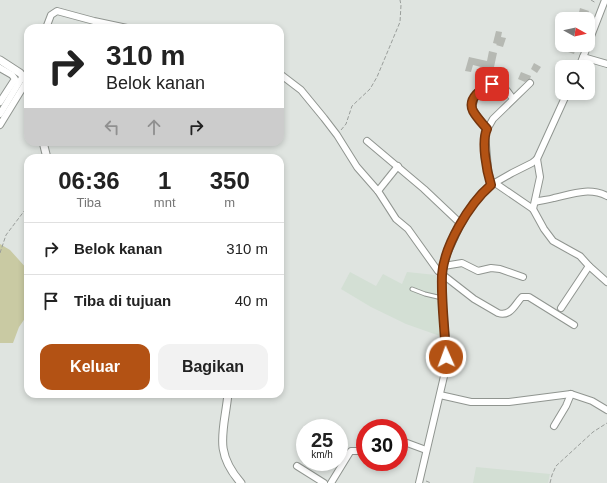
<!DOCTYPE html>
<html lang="id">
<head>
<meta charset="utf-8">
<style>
  body { margin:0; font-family:Arial,sans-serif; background:#f2f2f2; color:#222; height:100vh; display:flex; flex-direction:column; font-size:15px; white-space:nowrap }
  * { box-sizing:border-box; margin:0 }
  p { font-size:13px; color:#767676 }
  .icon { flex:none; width:22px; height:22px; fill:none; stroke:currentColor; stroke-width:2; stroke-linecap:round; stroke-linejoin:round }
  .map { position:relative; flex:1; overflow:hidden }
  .panel { position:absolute; left:24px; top:154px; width:260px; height:244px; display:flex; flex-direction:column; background:#fff; border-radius:12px; box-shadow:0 2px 6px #0003 }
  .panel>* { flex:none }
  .guide { position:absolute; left:24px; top:24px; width:260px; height:122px; border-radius:12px; box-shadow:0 2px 6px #0003; background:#fff; color:#222; overflow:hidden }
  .needle { width:26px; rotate:98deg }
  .tools { position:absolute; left:555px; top:12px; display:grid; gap:8px }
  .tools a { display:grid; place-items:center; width:40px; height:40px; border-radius:8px; background:#fff; box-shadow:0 2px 6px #0003; font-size:20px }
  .speed { position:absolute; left:296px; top:419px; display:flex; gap:8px; font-size:20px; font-weight:700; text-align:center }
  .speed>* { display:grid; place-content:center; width:52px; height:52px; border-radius:50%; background:#fff; box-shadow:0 2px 6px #0003; line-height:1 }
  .speed small { font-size:10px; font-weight:400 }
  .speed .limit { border:6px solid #d22; background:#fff; color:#111 }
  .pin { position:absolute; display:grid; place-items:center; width:34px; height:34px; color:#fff; margin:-17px; border-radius:8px; box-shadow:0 2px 6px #0006 }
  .me { position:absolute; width:44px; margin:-22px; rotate:358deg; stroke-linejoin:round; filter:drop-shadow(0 0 3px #0008) }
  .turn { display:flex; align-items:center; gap:14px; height:84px; padding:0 16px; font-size:18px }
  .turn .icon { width:52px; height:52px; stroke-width:2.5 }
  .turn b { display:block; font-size:28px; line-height:34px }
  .lanes { display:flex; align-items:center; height:38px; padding:0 16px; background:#0003; justify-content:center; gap:20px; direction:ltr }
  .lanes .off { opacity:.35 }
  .eta { display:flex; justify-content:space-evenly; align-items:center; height:68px; text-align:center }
  .eta b { font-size:24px; font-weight:800; line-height:28px }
  .button { display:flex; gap:8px; margin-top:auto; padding:8px 16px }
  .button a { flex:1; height:46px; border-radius:12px; background:#b35214; color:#fff; font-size:16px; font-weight:800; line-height:46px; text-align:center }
  .button a+a { background:#f2f2f2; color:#222 }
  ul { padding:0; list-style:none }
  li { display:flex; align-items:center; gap:12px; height:52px; padding:0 16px; border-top:1px solid #e0e0e0 }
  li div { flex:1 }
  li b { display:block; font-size:15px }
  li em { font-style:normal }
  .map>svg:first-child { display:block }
  .built { fill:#d3dfd4 }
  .green { fill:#c9caa3 }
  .building { fill:#b6b9b3 }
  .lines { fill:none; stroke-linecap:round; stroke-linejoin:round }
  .service-casing { stroke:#909590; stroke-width:5 }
  .minor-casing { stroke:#909590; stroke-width:8 }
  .tertiary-casing { stroke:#909590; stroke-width:9 }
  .path { stroke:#9a9e9b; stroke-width:1; stroke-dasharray:4 2; stroke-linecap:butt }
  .service { stroke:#fff; stroke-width:3 }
  .minor { stroke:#fff; stroke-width:6 }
  .tertiary { stroke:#fff; stroke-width:7 }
  .route-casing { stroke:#74350d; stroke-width:10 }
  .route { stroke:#b35214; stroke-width:7 }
</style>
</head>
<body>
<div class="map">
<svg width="607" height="483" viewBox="0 0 607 483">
  <rect width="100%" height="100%" fill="#dfe4e0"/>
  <g class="built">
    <path d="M350,272L376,286L383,274L402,284L407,272L436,275L440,336L406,324L371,307L341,289Z"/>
    <path d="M476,467L550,474L548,483H473Z"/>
  </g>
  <path class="green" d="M0,244L10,250L28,270V314L19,327L13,343H0Z"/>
  <g class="building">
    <path d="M580,8L589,11L586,19L578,17Z"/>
    <path d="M496,31L502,32L501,37L506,38L503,47L496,45L497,44L493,43Z"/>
    <path d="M567,45L576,47L574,54L565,51Z"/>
    <path d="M489,51L497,53L494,67L496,68L493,76L484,72L485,68L473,65L471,72L465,71L469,57L487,61Z"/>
    <path d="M534,63L541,67L537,73L531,69Z"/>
    <path d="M521,72L531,76L530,79L525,82L518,79Z"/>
  </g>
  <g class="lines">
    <defs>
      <path id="service" d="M412,289L425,294L442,298"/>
      <g id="minor">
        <path d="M46,28L51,15L57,11L94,21L127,28"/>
        <path d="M588,44L605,0"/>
        <path d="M583,57L607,64"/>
        <path d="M579,67L588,45"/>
        <path d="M0,68L12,75L15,79L0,102"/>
        <path d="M280,74L301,90L324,118L337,135L357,167L378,191L396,219L408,229L438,271L474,299L498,313C511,317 515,304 522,297H529L574,325"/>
        <path d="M0,114L23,76"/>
        <path d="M0,125L27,81"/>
        <path d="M487,129L473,110C472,99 477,89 488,85C492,84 497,82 501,85C506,88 510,95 513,99"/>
        <path d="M367,141L424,189L461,224"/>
        <path d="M537,159L540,177L533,209L544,229L553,241L580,256L589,266L607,282"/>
        <path d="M495,183L533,209"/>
        <path d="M491,185L488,169L485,133L493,119L530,83"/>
        <path d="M378,191L398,166"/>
        <path d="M535,202C541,200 548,200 554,198C572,194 589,187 607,196"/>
        <path d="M444,266L462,263L478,271L491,268L500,269L523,277"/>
        <path d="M561,308L589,266"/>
        <path d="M440,395L471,402H509L571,394L592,401L607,410"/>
        <path d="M554,426L566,406L571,394"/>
        <path d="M399,440L426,450"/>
        <path d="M297,466L324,483"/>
        <path d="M331,483L350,452L351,451H365"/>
        <path d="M419,483L445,372L446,342L442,298V273L447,254L463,219L479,196L491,185L512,173L532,163L537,159L567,93"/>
      </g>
      <g id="tertiary">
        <path d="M0,60L20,73L28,82"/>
        <path d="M43,142L47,158"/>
        <path d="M228,394C224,432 213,451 241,483"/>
      </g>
    </defs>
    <use href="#service" class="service-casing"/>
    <use href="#minor" class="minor-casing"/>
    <use href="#tertiary" class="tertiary-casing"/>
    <g class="path">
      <path d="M591,0L596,3"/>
      <path d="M341,130L346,124L352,106L370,89L377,77L400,22L401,5L400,0"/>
      <path d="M0,253L6,235L28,206"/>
      <path d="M426,481L431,483"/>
      <path d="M550,483L552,475L556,466L593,432L607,423"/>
    </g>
    <use href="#service" class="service"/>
    <use href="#minor" class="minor"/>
    <use href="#tertiary" class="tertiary"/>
  </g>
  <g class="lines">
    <defs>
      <path id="route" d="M446,357C445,330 441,302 442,275C444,246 469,204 491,185C487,172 481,142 487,129C482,123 477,118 473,111C467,98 482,88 492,84"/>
    </defs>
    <use href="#route" class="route-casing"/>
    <use href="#route" class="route"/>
  </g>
</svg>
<div class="tools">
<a><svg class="needle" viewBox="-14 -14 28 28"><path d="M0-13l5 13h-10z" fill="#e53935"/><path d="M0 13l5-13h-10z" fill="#767676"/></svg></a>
<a><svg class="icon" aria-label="search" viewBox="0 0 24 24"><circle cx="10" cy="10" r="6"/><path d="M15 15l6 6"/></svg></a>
</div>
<div class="speed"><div>25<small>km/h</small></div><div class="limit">30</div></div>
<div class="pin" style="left:492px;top:84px;background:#d93025"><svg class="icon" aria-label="arrive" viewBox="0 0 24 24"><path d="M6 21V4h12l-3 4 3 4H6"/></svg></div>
<svg class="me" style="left:446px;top:357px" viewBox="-20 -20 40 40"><circle r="17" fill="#b35214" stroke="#fff" stroke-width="3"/><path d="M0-11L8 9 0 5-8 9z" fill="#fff"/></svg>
<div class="guide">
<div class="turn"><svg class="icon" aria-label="right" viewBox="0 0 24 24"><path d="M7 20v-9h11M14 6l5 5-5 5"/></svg><div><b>310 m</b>Belok kanan</div></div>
<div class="lanes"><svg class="icon off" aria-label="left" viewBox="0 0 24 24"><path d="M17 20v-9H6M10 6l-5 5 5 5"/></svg><svg class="icon off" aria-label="ahead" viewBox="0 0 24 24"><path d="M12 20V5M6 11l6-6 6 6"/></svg><svg class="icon" aria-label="right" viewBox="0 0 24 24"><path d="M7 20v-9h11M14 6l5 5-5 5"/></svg></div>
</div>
<section class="panel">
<div class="eta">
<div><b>06:36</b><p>Tiba</p></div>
<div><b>1</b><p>mnt</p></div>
<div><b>350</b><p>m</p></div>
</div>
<ul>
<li><svg class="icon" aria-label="right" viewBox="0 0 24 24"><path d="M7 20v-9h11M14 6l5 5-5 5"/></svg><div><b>Belok kanan</b></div><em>310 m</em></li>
<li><svg class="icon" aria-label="arrive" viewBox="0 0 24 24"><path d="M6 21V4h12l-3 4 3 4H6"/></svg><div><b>Tiba di tujuan</b></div><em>40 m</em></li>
</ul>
<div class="button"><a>Keluar</a><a>Bagikan</a></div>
</section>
</div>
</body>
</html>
